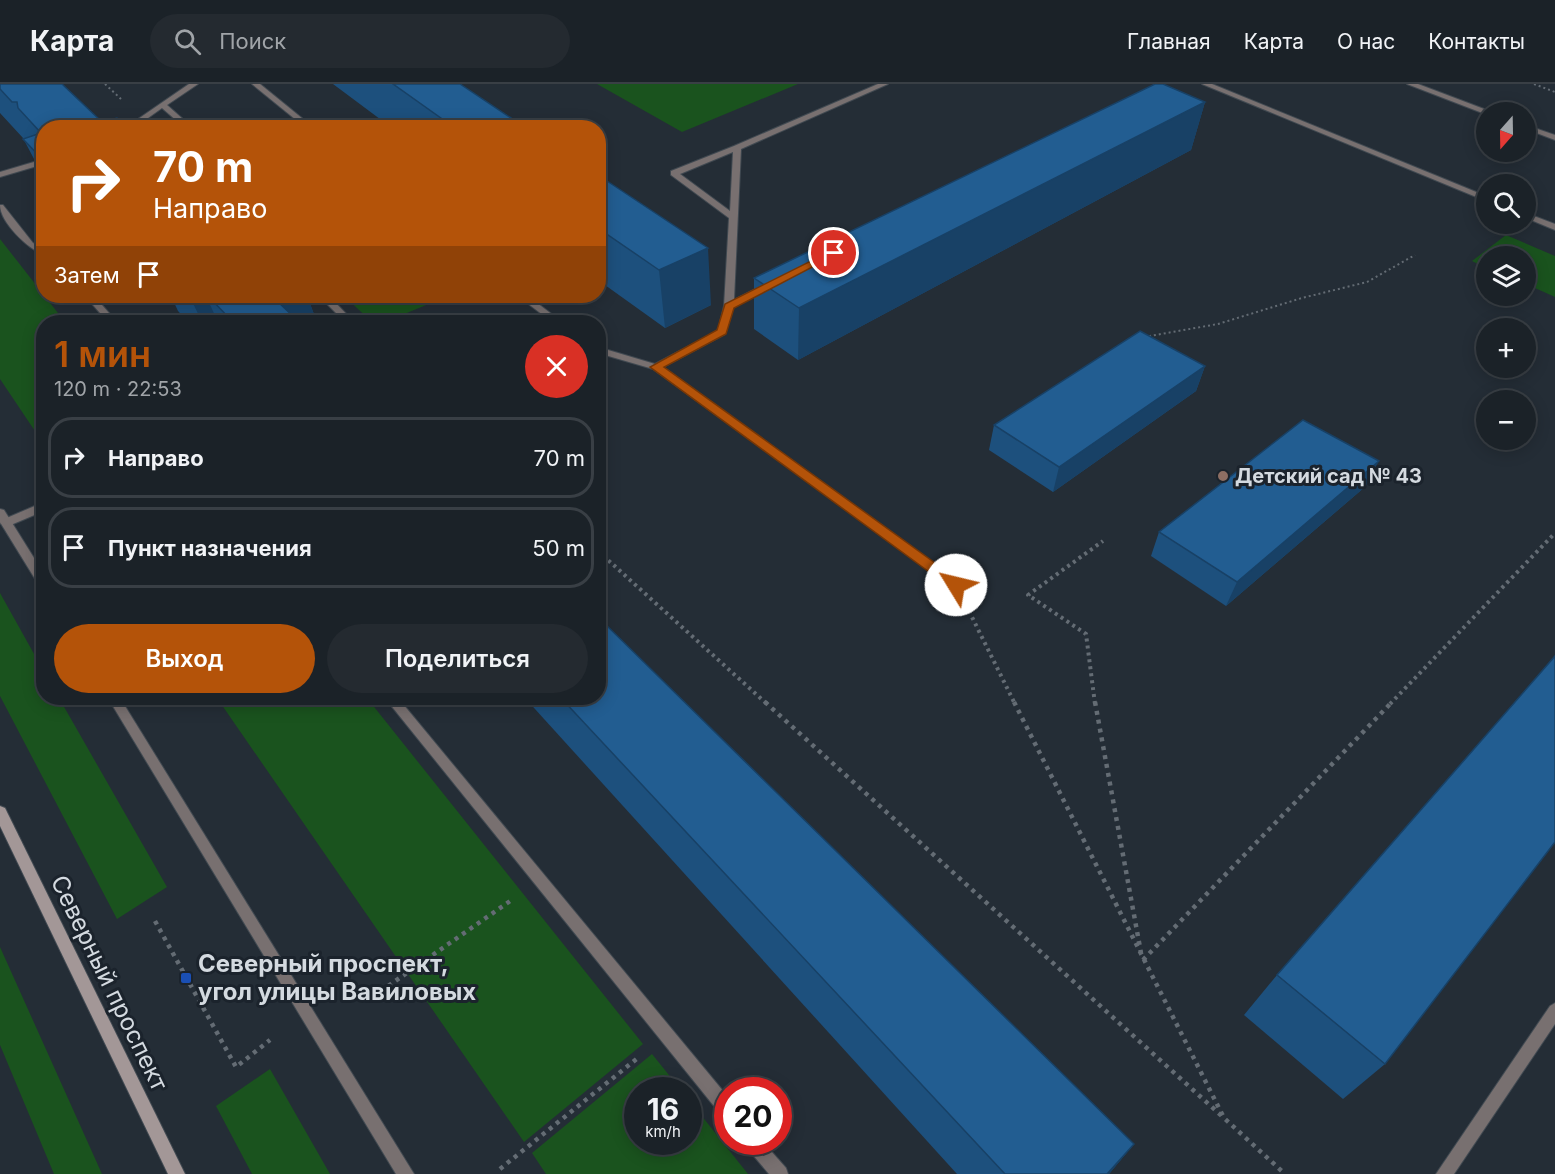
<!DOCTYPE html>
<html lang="ru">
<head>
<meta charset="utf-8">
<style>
  body { margin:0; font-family:Inter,sans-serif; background:#242a30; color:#f1f3f6; height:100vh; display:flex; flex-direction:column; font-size:22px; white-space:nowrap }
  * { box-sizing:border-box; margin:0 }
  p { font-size:20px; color:#a0a4a8 }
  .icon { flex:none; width:33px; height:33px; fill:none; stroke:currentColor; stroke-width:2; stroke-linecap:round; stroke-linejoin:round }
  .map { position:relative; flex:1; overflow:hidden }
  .drawer { position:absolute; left:36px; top:231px; width:570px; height:390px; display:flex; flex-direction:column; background:#1b2228; border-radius:24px; box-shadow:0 3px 15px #0003,0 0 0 2px #393f45 }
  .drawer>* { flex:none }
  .guide { position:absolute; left:36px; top:36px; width:570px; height:183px; border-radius:24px; box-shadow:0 3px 15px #0003,0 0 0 2px #393f45; background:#b45309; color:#fff; overflow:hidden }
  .needle { width:39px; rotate:200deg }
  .controls { position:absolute; left:1476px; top:18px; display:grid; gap:12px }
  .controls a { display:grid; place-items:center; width:60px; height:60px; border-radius:50%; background:#1b2228; box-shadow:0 3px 15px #0003,0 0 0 2px #393f45; font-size:30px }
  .speed { position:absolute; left:624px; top:993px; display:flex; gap:12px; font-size:30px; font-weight:700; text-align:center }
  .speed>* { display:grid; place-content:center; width:78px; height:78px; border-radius:50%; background:#1b2228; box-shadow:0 3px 15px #0003,0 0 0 2px #393f45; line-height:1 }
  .speed small { font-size:15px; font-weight:400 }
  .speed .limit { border:9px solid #d22; background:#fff; color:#111 }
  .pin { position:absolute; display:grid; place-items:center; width:51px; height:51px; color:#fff; margin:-26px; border:3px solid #fff; border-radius:50%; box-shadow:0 2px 6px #0007 }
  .me { position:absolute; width:66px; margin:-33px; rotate:306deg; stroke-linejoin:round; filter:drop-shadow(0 0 4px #0008) }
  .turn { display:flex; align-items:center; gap:21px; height:126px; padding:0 18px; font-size:27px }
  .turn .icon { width:78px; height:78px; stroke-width:2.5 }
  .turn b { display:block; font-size:42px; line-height:51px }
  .then { display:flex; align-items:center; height:57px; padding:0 18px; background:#0003; gap:12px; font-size:22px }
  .round { display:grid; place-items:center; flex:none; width:63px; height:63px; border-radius:32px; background:#242a30 }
  .headline { display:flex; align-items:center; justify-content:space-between; height:102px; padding:0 18px }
  h1 { font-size:36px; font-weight:600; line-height:45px; color:#b45309 }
  .cta { display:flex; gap:12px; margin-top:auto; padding:12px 18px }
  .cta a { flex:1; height:69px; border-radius:36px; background:#b45309; color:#fff; font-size:24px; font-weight:600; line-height:69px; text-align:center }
  .cta a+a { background:#242a30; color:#f1f3f6 }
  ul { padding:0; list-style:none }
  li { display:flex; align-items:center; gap:18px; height:81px; margin:0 12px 9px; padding:0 6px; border:3px solid #393f45; border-radius:24px }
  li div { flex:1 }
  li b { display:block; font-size:22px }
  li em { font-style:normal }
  header { display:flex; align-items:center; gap:36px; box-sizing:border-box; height:84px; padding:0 30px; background:#1b2228; border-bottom:2px solid #393f45 }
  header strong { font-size:28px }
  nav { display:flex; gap:33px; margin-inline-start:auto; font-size:21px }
  .search { width:420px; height:54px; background:#242a30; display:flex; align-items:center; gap:15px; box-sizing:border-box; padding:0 21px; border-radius:33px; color:#a0a4a8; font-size:22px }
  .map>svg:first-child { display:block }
  .green { fill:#1a531e }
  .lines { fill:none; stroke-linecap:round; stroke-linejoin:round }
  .lane-casing { stroke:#404951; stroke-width:2 }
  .street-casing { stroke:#404951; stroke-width:2 }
  .secondary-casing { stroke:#404951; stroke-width:2 }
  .path-far2 { stroke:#646c74; stroke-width:2; stroke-dasharray:2 3; stroke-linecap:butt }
  .path-far1 { stroke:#646c74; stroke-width:4; stroke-dasharray:3 4; stroke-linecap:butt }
  .path { stroke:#646c74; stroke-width:4.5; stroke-dasharray:4 5; stroke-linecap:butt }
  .lane { fill:#787070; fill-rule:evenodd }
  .street { fill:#787070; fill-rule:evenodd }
  .secondary { fill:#a39797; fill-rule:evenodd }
  .wall { fill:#1d507d }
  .shaded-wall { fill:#184166 }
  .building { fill:#225d91; stroke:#184166; stroke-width:1.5 }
  .route { fill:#b45309; stroke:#753606; stroke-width:1.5 }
  .education-dot { fill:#8d6e63; stroke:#1b232c; stroke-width:2 }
  .transit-dot { fill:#1a4fb4; stroke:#1b232c; stroke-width:2 }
  .labels { text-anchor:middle; stroke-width:6; stroke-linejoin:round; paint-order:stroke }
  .poi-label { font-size:20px; font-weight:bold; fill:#d4dae0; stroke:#1b232c; text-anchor:start }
  .near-poi-label { font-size:24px; font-weight:bold; fill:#d4dae0; stroke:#1b232c; text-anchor:start }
  .near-street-label { font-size:24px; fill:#d4dae0; stroke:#1b232c }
</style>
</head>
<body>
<header>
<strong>Карта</strong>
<div class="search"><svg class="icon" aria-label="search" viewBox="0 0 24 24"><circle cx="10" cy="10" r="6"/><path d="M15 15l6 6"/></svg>Поиск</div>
<nav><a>Главная</a><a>Карта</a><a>О нас</a><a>Контакты</a></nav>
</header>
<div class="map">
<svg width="1555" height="1090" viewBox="0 0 1555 1090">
  <rect width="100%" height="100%" fill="#242d36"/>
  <g class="green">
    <path d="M597,0H798L682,48Z"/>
    <path d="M1506,151L1555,172V213L1526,200V172H1486V184L1472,177Z"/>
    <path d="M0,155L65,238H44L43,359L0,295Z"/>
    <path d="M344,212H422L431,219L385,238H372Z"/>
    <path d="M0,509L43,586L44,614H59L167,803L117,835L0,612Z"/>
    <path d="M217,614H367L643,960L524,1058Z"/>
    <path d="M0,863L102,1090H54L0,961Z"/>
    <path d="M652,970L681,1006H638V1058H688L689,1016L748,1090H546L532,1069Z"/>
    <path d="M270,985L330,1090H252L216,1022Z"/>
  </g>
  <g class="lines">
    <defs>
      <g id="lane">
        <path d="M189,0H198L167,21L193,44H185L162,24L134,44H125Z"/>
        <path d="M252,0H260L314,44H306Z"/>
        <path d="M878,0H888L741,65L734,216L765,200H771L772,202L733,223L725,250L663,283L960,498L962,501L956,505L653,285L598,269V263L655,280L718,247L724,222L729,134L671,91V87L734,62ZM733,68L730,127L680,90Z"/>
        <path d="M1202,0H1212L1486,112V117Z"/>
        <path d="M1407,0H1418L1492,28L1485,30Z"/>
        <path d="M1526,41L1555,51V56L1526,45Z"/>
        <path d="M44,75V80L0,93V88Z"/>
        <path d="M0,121H3L33,159L44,165V171C28,165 0,138 0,121Z"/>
        <path d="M1526,129L1555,140V146L1526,134Z"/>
        <path d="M85,212H94L117,238H108Z"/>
        <path d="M319,212H329L354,238H345Z"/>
        <path d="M518,212H528L562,238H552Z"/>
        <path d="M44,418V427L6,443L0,439L2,436Z"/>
        <path d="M385,614H398L728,1013V1034L722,1032Z"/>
        <path d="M1555,919V940L1454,1090H1436L1550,922Z"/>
        <path d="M745,1058H763L786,1084L788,1090H769L747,1064Z"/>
      </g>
      <g id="street">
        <path d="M0,425L4,426L44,490V504L40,503L0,438Z"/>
        <path d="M108,614H120L414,1090H396Z"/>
      </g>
      <path id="secondary" d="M0,722L5,724L185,1090H168L0,742Z"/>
    </defs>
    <use href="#lane" class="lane-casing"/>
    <use href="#street" class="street-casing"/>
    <use href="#secondary" class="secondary-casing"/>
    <g class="path-far2">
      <path d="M105,0L121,15"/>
      <path d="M1534,0L1555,8"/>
      <path d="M1144,253L1218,240L1302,214L1367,198L1415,171"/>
    </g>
    <g class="path-far1">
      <path d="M598,467L767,620"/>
      <path d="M969,527L1015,620"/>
      <path d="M1095,620L1086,550L1028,511L1103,457"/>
      <path d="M1390,620L1555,449"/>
    </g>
    <g class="path">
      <path d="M765,618L1224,1034"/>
      <path d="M1014,618L1224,1034L1285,1090"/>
      <path d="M1095,618L1141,869"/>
      <path d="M155,837L236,983L270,956"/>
      <path d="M1143,876L1392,618"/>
      <path d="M381,907L513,815"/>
      <path d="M500,1085L639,973"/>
    </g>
    <use href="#lane" class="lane"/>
    <use href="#street" class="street"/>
    <use href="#secondary" class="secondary"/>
  </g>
  <g class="wall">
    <path d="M0,0L102,38L44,44V94L23,54L0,29Z"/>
    <path d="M333,0H460L526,44H392Z"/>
    <path d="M1205,18L1191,66L798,276L754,245V194Z"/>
    <path d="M598,91L711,221L665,244L598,196Z"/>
    <path d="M171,212H307L317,238H188L178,227Z"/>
    <path d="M1205,282L1196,307L1053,408L989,366L994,341Z"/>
    <path d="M1366,402L1226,522L1151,472L1159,448Z"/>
    <path d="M525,614H598L1134,1060L1109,1090H957Z"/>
    <path d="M1277,891L1385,980L1343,1015L1244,931Z"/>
  </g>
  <g class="shaded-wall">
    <path d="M1205,18L1191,66L798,276L799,224Z"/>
    <path d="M708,164L711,221L665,244L659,186Z"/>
    <path d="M194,212H206L218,238H202L190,213Z"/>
    <path d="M280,212H307L317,238H284L274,214Z"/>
    <path d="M1205,282L1196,307L1053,408L1059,383Z"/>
    <path d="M1379,377L1366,402L1226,522L1237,498Z"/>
    <path d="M1134,1060L1109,1090H1107Z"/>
  </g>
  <g class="building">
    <path d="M0,0H62L102,38L117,34L126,44H44V77L23,55L41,49L18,24L17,18H12L0,5Z"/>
    <path d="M393,0H460L526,44H455Z"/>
    <path d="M1155,0H1163L1205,18L799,224L754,194Z"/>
    <path d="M598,91L708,164L659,186L598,144Z"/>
    <path d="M208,212H280L274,214L299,238H233Z"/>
    <path d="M1140,247L1205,282L1059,383L994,341Z"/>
    <path d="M1303,336L1379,377L1237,498L1159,448Z"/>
    <path d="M598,533L1134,1060L1107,1090H1005L561,614H598Z"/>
    <path d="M1555,572V758L1385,980L1277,891Z"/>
  </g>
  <path class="route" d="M831,167L839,169L734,224L726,250L664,283L960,497L962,501L960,504H951L650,283L717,246L725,220Z"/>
  <circle class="education-dot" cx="1223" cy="392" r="6"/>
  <rect class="transit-dot" x="180" y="888" width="12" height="12" rx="3"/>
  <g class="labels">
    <g class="poi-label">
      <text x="1235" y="399">Детский сад № 43</text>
    </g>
    <g class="near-poi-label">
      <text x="198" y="888">Северный проспект,<tspan x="198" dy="28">угол улицы Вавиловых</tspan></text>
    </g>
    <g class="near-street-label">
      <text transform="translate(109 899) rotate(64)" y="8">Северный проспект</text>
    </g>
  </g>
</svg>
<div class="controls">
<a><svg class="needle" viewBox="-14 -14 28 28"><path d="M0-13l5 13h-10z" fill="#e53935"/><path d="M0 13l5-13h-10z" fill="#a0a4a8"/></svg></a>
<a><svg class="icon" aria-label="search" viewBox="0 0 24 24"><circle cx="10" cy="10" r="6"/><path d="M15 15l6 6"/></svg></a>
<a><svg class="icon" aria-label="layers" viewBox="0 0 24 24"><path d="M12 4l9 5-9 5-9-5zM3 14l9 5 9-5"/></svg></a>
<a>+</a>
<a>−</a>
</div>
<div class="speed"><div>16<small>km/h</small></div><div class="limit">20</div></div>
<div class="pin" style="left:834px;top:169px;background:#d93025"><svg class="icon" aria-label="arrive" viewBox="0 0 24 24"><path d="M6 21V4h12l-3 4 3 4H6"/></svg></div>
<svg class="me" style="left:956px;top:501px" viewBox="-20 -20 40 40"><circle r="19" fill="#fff"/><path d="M0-13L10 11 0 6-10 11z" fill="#b45309"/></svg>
<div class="guide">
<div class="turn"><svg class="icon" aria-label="right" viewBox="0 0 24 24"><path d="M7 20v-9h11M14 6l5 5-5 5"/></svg><div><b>70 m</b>Направо</div></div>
<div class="then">Затем<svg class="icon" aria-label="arrive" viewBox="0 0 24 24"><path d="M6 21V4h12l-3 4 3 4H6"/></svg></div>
</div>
<section class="drawer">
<div class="headline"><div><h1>1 мин</h1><p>120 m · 22:53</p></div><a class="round" style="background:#d93025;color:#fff"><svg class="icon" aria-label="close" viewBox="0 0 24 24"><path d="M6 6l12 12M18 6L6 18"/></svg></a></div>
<ul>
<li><svg class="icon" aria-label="right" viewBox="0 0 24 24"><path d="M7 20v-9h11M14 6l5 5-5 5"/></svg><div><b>Направо</b></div><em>70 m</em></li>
<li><svg class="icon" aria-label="arrive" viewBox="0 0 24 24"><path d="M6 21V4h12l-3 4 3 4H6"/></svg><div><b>Пункт назначения</b></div><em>50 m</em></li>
</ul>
<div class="cta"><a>Выход</a><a>Поделиться</a></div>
</section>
</div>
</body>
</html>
